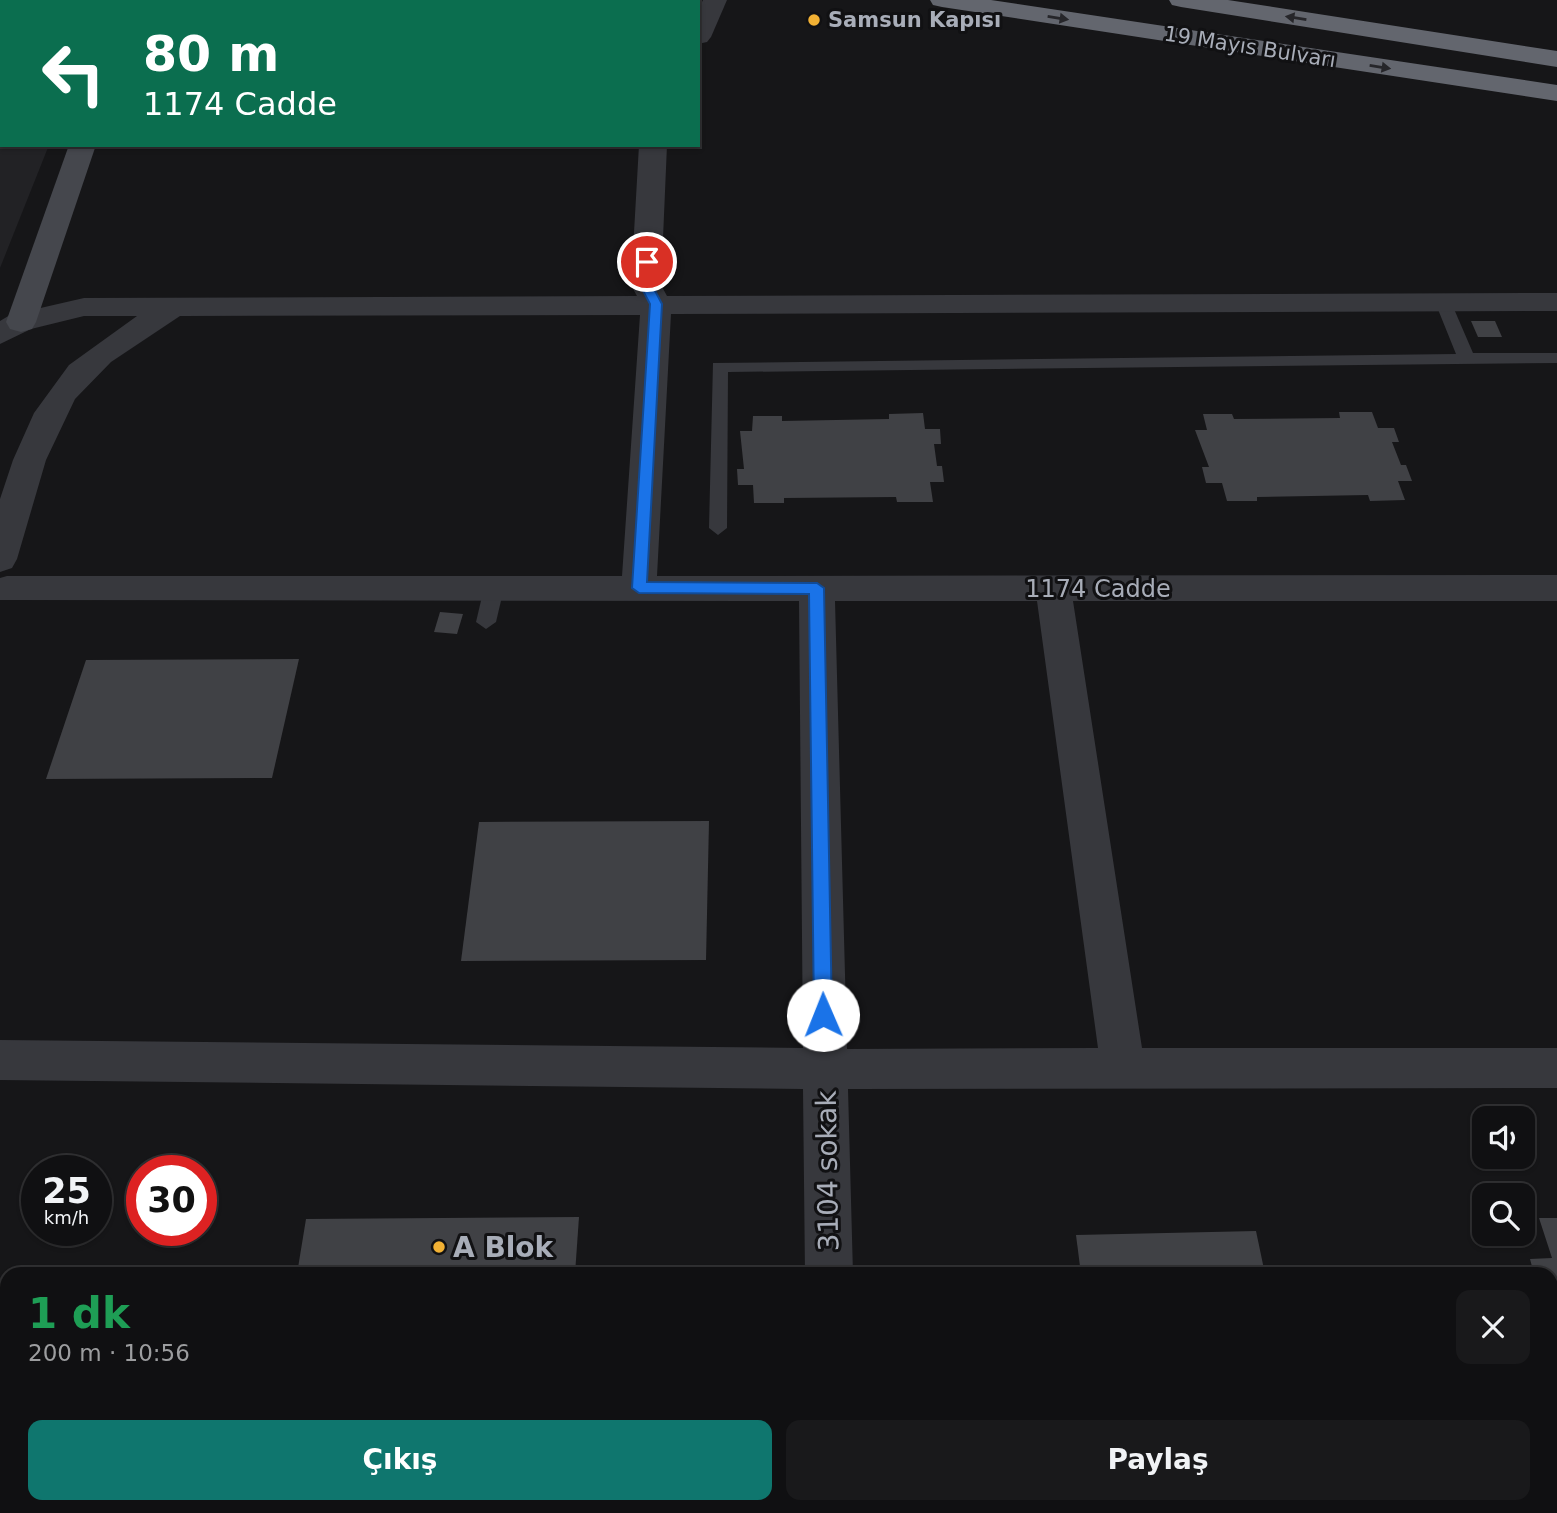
<!DOCTYPE html>
<html lang="tr">
<head>
<meta charset="utf-8">
<style>
  body { margin:0; font-family:"DejaVu Sans",sans-serif; background:#19191b; color:#f1f3f6; height:100vh; display:flex; flex-direction:column; font-size:26px; white-space:nowrap }
  * { box-sizing:border-box; margin:0 }
  p { font-size:23px; color:#9c9d9f }
  .icon { flex:none; width:38px; height:38px; fill:none; stroke:currentColor; stroke-width:2; stroke-linecap:round; stroke-linejoin:round }
  .map { position:relative; flex:1; overflow:hidden }
  .sheet { position:absolute; left:0px; top:1267px; width:1558px; height:247px; display:flex; flex-direction:column; background:#101012; border-radius:21px 21px 0 0; box-shadow:0 2px 5px #0004,0 0 0 2px #303032 }
  .sheet>* { flex:none }
  .hud { position:absolute; left:0px; top:0px; width:700px; height:147px; box-shadow:0 2px 5px #0004,0 0 0 2px #303032; background:#0b6e4f; color:#fff; overflow:hidden }
  .buttons { position:absolute; left:1472px; top:1106px; display:grid; gap:14px }
  .buttons a { display:grid; place-items:center; width:63px; height:63px; border-radius:14px; background:#101012; box-shadow:0 2px 5px #0004,0 0 0 2px #303032; font-size:35px }
  .speed { position:absolute; left:21px; top:1155px; display:flex; gap:14px; font-size:35px; font-weight:700; text-align:center }
  .speed>* { display:grid; place-content:center; width:91px; height:91px; border-radius:50%; background:#101012; box-shadow:0 2px 5px #0004,0 0 0 2px #303032; line-height:1 }
  .speed small { font-size:18px; font-weight:400 }
  .speed .limit { border:10px solid #d22; background:#fff; color:#111 }
  .pin { position:absolute; display:grid; place-items:center; width:60px; height:60px; color:#fff; margin:-30px; border:4px solid #fff; border-radius:50%; box-shadow:0 2px 7px #0007 }
  .me { position:absolute; width:77px; margin:-38px; rotate:359deg; stroke-linejoin:round; filter:drop-shadow(0 0 5px #0008) }
  .turn { display:flex; align-items:center; gap:24px; height:147px; padding:0 28px; font-size:32px }
  .turn .icon { width:91px; height:91px; stroke-width:2.5 }
  .turn b { display:block; font-size:49px; line-height:60px }
  .round { display:grid; place-items:center; flex:none; width:74px; height:74px; border-radius:14px; background:#19191b }
  .summary { display:flex; align-items:center; justify-content:space-between; height:119px; padding:0 28px }
  h1 { font-size:42px; font-weight:700; line-height:52px; color:#1e9e55 }
  .primary-button { display:flex; gap:14px; margin-top:auto; padding:14px 28px }
  .primary-button a { flex:1; height:80px; border-radius:14px; background:#0f766e; color:#fff; font-size:28px; font-weight:700; line-height:80px; text-align:center }
  .primary-button a+a { background:#19191b; color:#f1f3f6 }
  .map>svg:first-child { display:block }
  .built { fill:#222225 }
  .building { fill:#404145 }
  .lines { fill:none; stroke-linecap:round; stroke-linejoin:round }
  .path { stroke:#3d3f44; stroke-width:5; stroke-dasharray:4.5 6; stroke-linecap:butt }
  .lane { fill:#37383d; fill-rule:evenodd }
  .street { fill:#37383d; fill-rule:evenodd }
  .secondary { fill:#45474d; fill-rule:evenodd }
  .highway { fill:#63666e; fill-rule:evenodd }
  .oneway { fill:#26262a }
  .route { fill:#1a73e8; stroke:#114b97; stroke-width:2 }
  .poi-dot { fill:#f2b134; stroke:#111113; stroke-width:2.5 }
  .labels { text-anchor:middle; stroke-width:6; stroke-linejoin:round; paint-order:stroke }
  .far-poi-label { font-size:21px; font-weight:bold; fill:#a8adb8; stroke:#111113; text-anchor:start }
  .far-street-label { font-size:21px; fill:#a8adb8; stroke:#111113 }
  .street-label { font-size:24px; fill:#a8adb8; stroke:#111113 }
  .near-street-label { font-size:28px; fill:#a8adb8; stroke:#111113 }
  .near-poi-label { font-size:28px; font-weight:bold; fill:#a8adb8; stroke:#111113; text-anchor:start }
</style>
</head>
<body>
<div class="map">
<svg width="1557" height="1513" viewBox="0 0 1557 1513">
  <rect width="100%" height="100%" fill="#161618"/>
  <path class="built" d="M0,60L2,145H49L0,268Z"/>
  <g class="building">
    <path d="M1471,321H1495L1502,337H1478Z"/>
    <path d="M1339,412H1372L1378,428H1394L1399,442H1392L1401,465H1406L1412,481H1398L1405,500L1370,501L1368,495L1257,497V501H1227L1222,483H1206L1202,467H1209L1195,430H1207L1203,414H1232L1234,419L1340,418Z"/>
    <path d="M923,413L925,429H940L941,444H934L937,466H942L944,482H930L933,502H897L896,497L784,498V503H754L753,485H738L737,469H744L740,431H752L753,416H782V421L889,419V414Z"/>
    <path d="M440,612L463,614L457,634L434,632Z"/>
    <path d="M299,659L272,778L46,779L86,660Z"/>
    <path d="M709,821L706,960L461,961L479,822Z"/>
    <path d="M579,1217L575,1274H297L306,1219Z"/>
    <path d="M1539,1218H1557V1294H1550V1274H1534L1530,1259L1552,1258Z"/>
    <path d="M1256,1231L1265,1274H1081L1076,1235Z"/>
  </g>
  <g class="lines">
    <path class="path" d="M852,1507V1513"/>
    <g class="lane">
      <rect x="0" y="48" width="2" height="8"/>
      <rect x="0" y="69" width="2" height="8"/>
      <path d="M1443,297L1451,302L1473,353H1557V363L728,372L727,528L718,535L709,528L713,363L1456,354L1435,302Z"/>
      <path d="M494,581L504,588L496,622L486,629L476,622L484,588Z"/>
    </g>
    <g class="street">
      <path d="M703,0H727L711,37L707,42L698,44V10Z"/>
      <path d="M639,145H667L661,285L667,296L1557,293V311L671,314L657,576L1557,575V601H1073L1142,1048H1557V1088L848,1089L853,1274H805L803,1089L0,1080V1040L803,1048L799,601L0,600V578L7,576H622L640,315L180,316L111,362L75,399L46,460L17,559L12,568L0,572V499L13,460L34,413L69,365L137,316H84L31,329L0,344V321L10,315L84,298L637,296L631,285ZM835,601H1037L1098,1048L847,1049Z"/>
      <path d="M1550,1480H1557V1513H1527L1524,1507H1550Z"/>
      <path d="M0,1485H7V1507H673L671,1513H0Z"/>
    </g>
    <g class="secondary">
      <path d="M126,0H150L125,2Z"/>
      <path d="M69,145H96L36,322L32,329L21,332L10,329L6,322Z"/>
    </g>
    <g class="highway">
      <path d="M930,0H991L1557,85V101L942,7L933,5Z"/>
      <path d="M1169,0H1228L1557,51V67L1181,7L1172,5Z"/>
    </g>
  </g>
  <defs><path id="oneway-solid" d="M-6-.8H1V-3.2L6.5 0L1 3.2V.8H-6Z" transform="scale(1.75)"/></defs>
  <g class="oneway">
    <use href="#oneway-solid" transform="translate(1058 18) rotate(9)"/>
    <use href="#oneway-solid" transform="translate(1296 18) rotate(-171)"/>
    <use href="#oneway-solid" transform="translate(1380 67) rotate(9)"/>
  </g>
  <path class="route" d="M647,258L653,262L652,285L662,304L647,582L817,583L824,588L832,1015L830,1021L823,1023L817,1021L814,1015L809,594L639,593L632,588L650,304L640,285L641,262Z"/>
  <g class="poi-dot">
    <circle cx="814" cy="20" r="7"/>
    <circle cx="439" cy="1247" r="7"/>
  </g>
  <g class="labels">
    <g class="far-poi-label">
      <text x="828" y="27">Samsun Kapısı</text>
    </g>
    <g class="far-street-label">
      <text transform="translate(1250 47) rotate(9)" y="7">19 Mayıs Bulvarı</text>
    </g>
    <g class="street-label">
      <text x="1098" y="597">1174 Cadde</text>
    </g>
    <g class="near-street-label">
      <text transform="translate(827 1171) rotate(-91)" y="10">3104 sokak</text>
    </g>
    <g class="near-poi-label">
      <text x="453" y="1257">A Blok</text>
    </g>
  </g>
</svg>
<div class="buttons">
<a><svg class="icon" aria-label="sound" viewBox="0 0 24 24"><path d="M4 9h4l5-4v14l-5-4H4zM17 9q2 3 0 6"/></svg></a>
<a><svg class="icon" aria-label="search" viewBox="0 0 24 24"><circle cx="10" cy="10" r="6"/><path d="M15 15l6 6"/></svg></a>
</div>
<div class="speed"><div>25<small>km/h</small></div><div class="limit">30</div></div>
<div class="pin" style="left:647px;top:262px;background:#d93025"><svg class="icon" aria-label="arrive" viewBox="0 0 24 24"><path d="M6 21V4h12l-3 4 3 4H6"/></svg></div>
<svg class="me" style="left:823px;top:1015px" viewBox="-20 -20 40 40"><circle r="19" fill="#fff"/><path d="M0-13L10 11 0 6-10 11z" fill="#1a73e8"/></svg>
<div class="hud">
<div class="turn"><svg class="icon" aria-label="left" viewBox="0 0 24 24"><path d="M17 20v-9H6M10 6l-5 5 5 5"/></svg><div><b>80 m</b>1174 Cadde</div></div>
</div>
<section class="sheet">
<div class="summary"><div><h1>1 dk</h1><p>200 m · 10:56</p></div><a class="round"><svg class="icon" aria-label="close" viewBox="0 0 24 24"><path d="M6 6l12 12M18 6L6 18"/></svg></a></div>
<div class="primary-button"><a>Çıkış</a><a>Paylaş</a></div>
</section>
</div>
</body>
</html>
